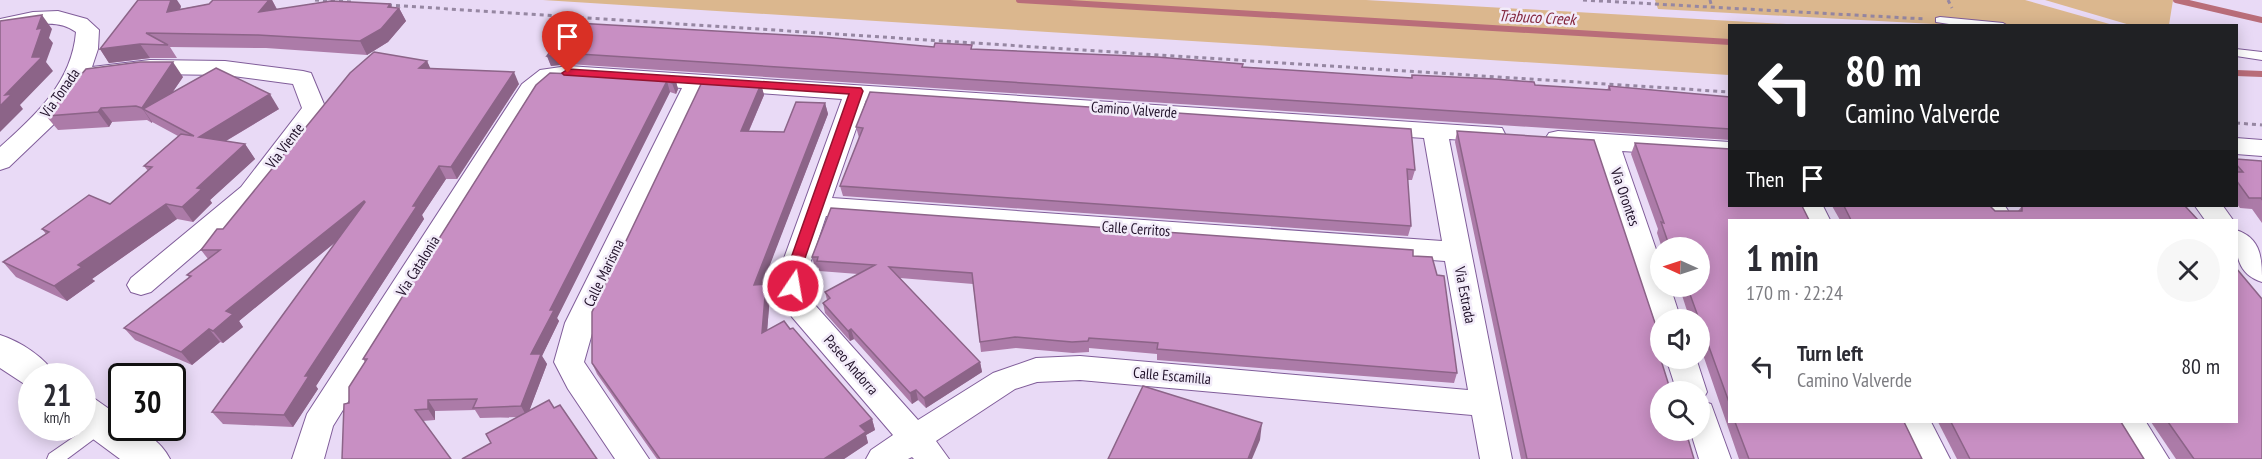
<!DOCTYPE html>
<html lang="en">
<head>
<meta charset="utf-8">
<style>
  body { margin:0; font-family:"PT Sans Narrow",sans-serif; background:#f7f7f7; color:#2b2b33; height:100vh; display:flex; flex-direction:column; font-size:22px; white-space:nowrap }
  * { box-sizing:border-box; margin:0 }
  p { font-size:20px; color:#7c7c81 }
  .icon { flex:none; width:33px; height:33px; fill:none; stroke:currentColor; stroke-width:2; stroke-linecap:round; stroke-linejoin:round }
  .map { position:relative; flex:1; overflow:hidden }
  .drawer { position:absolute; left:1728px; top:219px; width:510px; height:204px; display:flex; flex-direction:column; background:#fff; border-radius:0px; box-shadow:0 3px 15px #0003 }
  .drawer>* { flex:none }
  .banner { position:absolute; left:1728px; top:24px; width:510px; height:183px; border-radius:0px; box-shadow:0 3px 15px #0003; background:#202124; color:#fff; overflow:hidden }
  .needle { width:39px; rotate:273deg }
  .tools { position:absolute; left:1650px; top:237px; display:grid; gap:12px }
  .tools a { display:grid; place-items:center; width:60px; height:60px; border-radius:50%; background:#fff; box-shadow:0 3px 15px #0003; font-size:30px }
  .speed { position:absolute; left:18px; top:363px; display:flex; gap:12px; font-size:30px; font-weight:700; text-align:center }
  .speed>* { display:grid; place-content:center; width:78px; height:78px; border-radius:50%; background:#fff; box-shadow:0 3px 15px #0003; line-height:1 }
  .speed small { font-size:15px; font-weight:400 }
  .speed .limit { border:3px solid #111; border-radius:9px; background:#fff; color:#111 }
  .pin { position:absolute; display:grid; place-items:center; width:51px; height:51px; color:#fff; margin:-62px -26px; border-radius:50% 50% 50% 0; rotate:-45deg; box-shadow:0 0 6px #0007 }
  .pin .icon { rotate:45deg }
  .me { position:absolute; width:66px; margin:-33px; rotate:12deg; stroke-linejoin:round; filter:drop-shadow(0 0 4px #0008) }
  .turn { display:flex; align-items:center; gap:21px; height:126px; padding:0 18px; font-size:27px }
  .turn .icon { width:78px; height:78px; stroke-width:2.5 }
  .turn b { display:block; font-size:42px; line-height:51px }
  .then { display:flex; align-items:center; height:57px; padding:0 18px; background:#0003; gap:12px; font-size:22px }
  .round { display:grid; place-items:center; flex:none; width:63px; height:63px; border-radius:32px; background:#f7f7f7 }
  .overview { display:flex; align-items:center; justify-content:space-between; height:102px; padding:0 18px }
  h1 { font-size:36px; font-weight:800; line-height:45px }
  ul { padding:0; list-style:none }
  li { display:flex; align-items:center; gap:18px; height:90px; padding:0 18px }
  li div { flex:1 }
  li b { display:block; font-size:22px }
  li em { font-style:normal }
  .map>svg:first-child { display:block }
  .green { fill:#dbb78e }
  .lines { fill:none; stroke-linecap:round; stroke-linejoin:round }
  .stream { stroke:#b96d79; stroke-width:6 }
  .lane-casing { stroke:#805d9a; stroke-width:2 }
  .street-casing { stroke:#805d9a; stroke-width:2 }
  .secondary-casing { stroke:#805d9a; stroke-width:2 }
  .path { stroke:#9687a2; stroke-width:3; stroke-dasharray:4 4; stroke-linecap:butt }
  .lane { fill:#fff; fill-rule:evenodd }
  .street { fill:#fff; fill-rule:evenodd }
  .secondary { fill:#fff; fill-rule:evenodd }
  .wall { fill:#ac7ba8 }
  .shaded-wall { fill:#8c6488 }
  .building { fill:#c88fc3; stroke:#8c6488; stroke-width:1.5 }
  .route { fill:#e11d48; stroke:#92132f; stroke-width:1.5 }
  .labels { text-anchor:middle; stroke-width:5; stroke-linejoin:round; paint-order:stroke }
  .street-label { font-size:15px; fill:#201129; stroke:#f2ebf9 }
  .water-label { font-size:16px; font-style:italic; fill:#83263d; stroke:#f2ebf9 }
</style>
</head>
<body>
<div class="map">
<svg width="2262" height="459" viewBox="0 0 2262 459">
  <rect width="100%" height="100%" fill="#e9daf6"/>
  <g class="green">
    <path d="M543,0H1366L1803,25L1730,26L1729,75Z"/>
    <path d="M1655,0H2025L2113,25H1952L1658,9Z"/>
    <path d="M2045,0H2173L2169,25H2130Z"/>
  </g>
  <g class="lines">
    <g class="stream">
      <path d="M1019,0L1730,42"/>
      <path d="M2176,0L2262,20"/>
      <path d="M2236,73L2262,74"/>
    </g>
    <defs>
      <g id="lane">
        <path d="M1940,17L2003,23L2008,26H1962L1936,22V18Z"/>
        <path d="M2236,49L2262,52V60L2236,56Z"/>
        <path d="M100,419L106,420L108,425L106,430L67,459H47L49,454Z"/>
      </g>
      <g id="street">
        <path d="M58,11L87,19L99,30L98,49L92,67L150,60L225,61L303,71L311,73L326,109L259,199L151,292L141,295L131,292L127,285L131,278L241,187L302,108L293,84L225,75L150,74L84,83L53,125L9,167L0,170V147C36,115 72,82 76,32C55,16 24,27 0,33V19L33,12Z"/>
        <path d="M568,66L1502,128L1505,134L1502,140L1493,142L1449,139L1512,459H1480L1472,415L1080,380L1037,382L1015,389L936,441L949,459H914L912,457L908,459H866L871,450L893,435L792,317L779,286L783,261L842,99L705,89L595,323L584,362L649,459H615L568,389L554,362L565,323L682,88L568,80L554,82L539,94L333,426L324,459H292L307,414L522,84L540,70ZM866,100L1424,138L1442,241L832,198ZM826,216L1445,261L1468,390L1080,356L1036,358L993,373L918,420L814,304L807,286L811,261Z"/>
        <path d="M1558,131L1730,142V158L1622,151L1660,261V286H1670L1681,320H1660V329L1657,328L1596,150L1549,145L1545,139L1549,133Z"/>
        <path d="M2236,138L2262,140V156L2236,154Z"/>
        <path d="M1797,206H1823L1830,220H1804Z"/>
        <path d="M1979,206H2005L2014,220H1988Z"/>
        <path d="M2195,206H2223L2233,220H2205Z"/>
        <path d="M2236,230C2262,238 2262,260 2262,282C2236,274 2236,253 2236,230Z"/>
        <path d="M1666,358H1696L1707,392L1702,401L1711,404L1731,459H1699L1690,430H1700V392H1677Z"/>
        <path d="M1900,422H1931L1950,459H1918Z"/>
        <path d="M2113,422H2146L2169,459H2136Z"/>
      </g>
      <g id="secondary">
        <path d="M0,335C19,341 47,358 55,376H32V389L0,368Z"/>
        <path d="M82,395L95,399L122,418V428C142,428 161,441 170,459H120L78,428H82Z"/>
      </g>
    </defs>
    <use href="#lane" class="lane-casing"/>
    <use href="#street" class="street-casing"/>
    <use href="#secondary" class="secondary-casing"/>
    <g class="path">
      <path d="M315,0L351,2"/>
      <path d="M1583,0L1926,19"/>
      <path d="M1710,0L1712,8"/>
      <path d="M1948,0L1952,8"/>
      <path d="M388,5L1730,92"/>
      <path d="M2236,123L2262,125"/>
    </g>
    <use href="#lane" class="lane"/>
    <use href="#street" class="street"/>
    <use href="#secondary" class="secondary"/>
  </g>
  <g class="wall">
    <path d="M213,0H272L277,9L399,8L406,21L388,42L367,55L266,48L170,47L177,58H150L109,63L100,49L181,6L180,9L209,4Z"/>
    <path d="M563,33L934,47L972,45V49L1411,78L1412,75L1535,85L1607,90L1609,86L1730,97V140L568,64L551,66L547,56Z"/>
    <path d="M427,61L430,69L519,84L457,179H446L422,215L424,219L316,386L318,389L293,427L223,424L212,412L337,241L239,321L243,327L223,343L220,342L192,365L135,340L124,328L190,278L187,275L208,259L201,250L223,229Z"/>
    <path d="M183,77L172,93L279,109L226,141L245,144L255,159L210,200L212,203L193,222L177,219L92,279L95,281L67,301L16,277L3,262L46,234L42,229L110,204L148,171L144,166L178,136L154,123L152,122V123L147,120L112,122L109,127L58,130L46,116Z"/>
    <path d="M675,78L678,89L676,94L670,92L557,318L559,321L542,356L547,364L529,411L491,443L518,417L480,418L475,410L435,411V420L423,421L349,403L365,362L363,359L536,85Z"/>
    <path d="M761,84L764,95L749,131L784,132L825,103L828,114L762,284L770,295L767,331L872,419L875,430L866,435L868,443L844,459H657L597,374L592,363Z"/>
    <path d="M856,127L1415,170L1412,180H1407L1411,226L1408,236L843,196L840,186L859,138Z"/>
    <path d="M1457,131L1660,338V344L1658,349L1660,392L1691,432L1688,438L1694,459H1521L1455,142Z"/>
    <path d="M1635,143L1730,220V422H1904L1922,459H1739L1700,346V320H1690L1679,286H1700V248H1662L1657,233L1658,229L1631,154Z"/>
    <path d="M2236,159L2262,161V223L2252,209L2240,208L2236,203Z"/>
    <path d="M1832,206H1990L1995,211H2018L2022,206H2185L2198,220H1840Z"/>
    <path d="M1413,256L1457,373L1454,383L1157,360V354L1089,348V352L1073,353L1016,348L981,352L973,284L900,278L980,362L982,372L926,408L918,400L912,404L854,339L850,341L825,313L823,303L827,300L825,292L858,274L819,271V268L815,267L812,257Z"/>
    <path d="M1938,422H2121L2144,459H1957Z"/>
    <path d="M2151,422H2236L2262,459H2176Z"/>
  </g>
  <g class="shaded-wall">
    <path d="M171,0H177L181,6L176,25L167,12Z"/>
    <path d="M269,0H272L278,12H259Z"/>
    <path d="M390,4L395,13L399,8L406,21L388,42L367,55L360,41Z"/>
    <path d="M42,15L52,29L49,38L53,43L46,62L53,71L20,105L23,109L0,132V106L5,95L32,57L37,29Z"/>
    <path d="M140,44L150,58L109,63L100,49Z"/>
    <path d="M564,53L568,64L551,66L547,56Z"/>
    <path d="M427,61L433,74L419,68Z"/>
    <path d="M173,62L183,77L156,116L143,109L152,122V123L142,108Z"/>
    <path d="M514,72L519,84L457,179L451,167Z"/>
    <path d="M675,78L678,89L676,94L672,83Z"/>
    <path d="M667,81L670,92L557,318L559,321L542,356L547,364L527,417L521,406L531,354L550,310Z"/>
    <path d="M761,84L764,95L744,142L741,131Z"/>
    <path d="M270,94L279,109L209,151L199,137Z"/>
    <path d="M825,103L828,114L758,296L754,285Z"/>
    <path d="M101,108L112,122L109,127L98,112Z"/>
    <path d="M245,144L255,159L210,200L212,203L193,222L182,207L197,188Z"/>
    <path d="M439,166L446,179L422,215L424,219L316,386L318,389L293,427L284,415L305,376L413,206Z"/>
    <path d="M364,201L371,213L239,321L243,327L223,343L213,331L226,311Z"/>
    <path d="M166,204L177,219L92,279L95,281L67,301L54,286L78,265Z"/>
    <path d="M766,284L770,295L766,345L762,333Z"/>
    <path d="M209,329L220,342L192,365L181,352Z"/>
    <path d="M851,329L854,339L850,341L848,331Z"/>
    <path d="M980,362L982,372L926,408L924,398Z"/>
    <path d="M916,390L918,400L912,404L910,393Z"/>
    <path d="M428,400L435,411V420L428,409Z"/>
    <path d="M872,419L875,430L866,435L868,443L844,459H824L860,426Z"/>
    <path d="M1262,423L1260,440L1252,459H1248Z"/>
  </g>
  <g class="building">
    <path d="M138,0H171L167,12L209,4L213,0H269L259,12L331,1L390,4L388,7L399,8L381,29L360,41L258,35L146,33L168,45L140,44L100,49Z"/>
    <path d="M42,15L37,29L42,28L32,57H42L5,95L12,94L0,106V21Z"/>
    <path d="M576,23L823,37L934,47L935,43L972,45L971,49L1157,57L1243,64L1242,67L1412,78V75L1495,79L1534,82L1535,85L1610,90L1609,86L1730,97V129L564,53L547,56L563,33H569Z"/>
    <path d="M374,52L427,61L419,68L514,72L451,167L439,166L413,206H417L305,376H309L284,415L212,412L365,202L364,201L226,311L233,314L213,331L209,329L181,352L124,328L191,276L187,275L220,250H201L217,229H223L350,73Z"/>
    <path d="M140,62H173L142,108L136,106L101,108L98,112L46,116L86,69Z"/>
    <path d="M216,68L270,94L199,137L245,144L197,188L202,189L182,207L166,204L78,265L82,267L54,286L3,262L49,232L42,229L89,195L110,204L152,167L144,166L181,134L194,136L143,109Z"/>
    <path d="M550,73L675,78L672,83L667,81L550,310H554L531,354H541L521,406L473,408L477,399L428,400V409L415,410L451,459H342L344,404L349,403V387L367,359H363L536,85Z"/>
    <path d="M703,80L761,84L741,131L784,132L796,102L825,103L754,285L766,284L762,333L784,321L790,329L793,328L872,419L860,426L866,432L824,459H660L592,363V312Z"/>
    <path d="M870,92L1411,129L1415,170L1407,169L1411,226L840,186L863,128L856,127Z"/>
    <path d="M1457,131L1594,140L1660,338V341H1655L1671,392H1660V430H1691V432H1686L1694,459H1527Z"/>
    <path d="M1635,143L1730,149V206H1802L1809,220H1730V405L1687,286H1700V248H1670L1661,222L1664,223Z"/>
    <path d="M2236,159L2262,161V200L2261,198H2249L2236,180V172H2243L2236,164Z"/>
    <path d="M1844,206H1990L1995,211H2022V206H2035H2034H2185L2198,220H1851Z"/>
    <path d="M831,208L1413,250V256L1432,257L1437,275L1444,276L1457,373L1157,349L1158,343L1089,338L1088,341L1072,342L1015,337L980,342L972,273L889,267L980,362L924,398L916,390L910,393L851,329L848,331L823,303L830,298L825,292L875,265L817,261L818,257H812Z"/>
    <path d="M2236,268L2262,299V459H2194L2168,422H2236Z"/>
    <path d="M1143,386L1262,423L1248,459H1108Z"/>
    <path d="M549,400L554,408L560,405L597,459H462L491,443L486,434Z"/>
    <path d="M1735,422H1904L1922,459H1749Z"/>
    <path d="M1951,422H2121L2144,459H1970Z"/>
  </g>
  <path class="route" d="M568,69L861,88L863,91L804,261L798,289L793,291L785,286L790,261L849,94L564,75L562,73Z"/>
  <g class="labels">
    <g class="street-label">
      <text transform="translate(60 93) rotate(-55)" y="5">Via Tonada</text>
      <text transform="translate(1134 110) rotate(4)" y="5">Camino Valverde</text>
      <text transform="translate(285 146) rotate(-53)" y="5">Via Viente</text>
      <text transform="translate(1625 197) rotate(71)" y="5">Via Orontes</text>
      <text transform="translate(1136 229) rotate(4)" y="5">Calle Cerritos</text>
      <text transform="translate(418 266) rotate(-58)" y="5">Via Catalonia</text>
      <text transform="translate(604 273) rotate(-64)" y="5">Calle Marisma</text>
      <text transform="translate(1465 295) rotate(79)" y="5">Via Estrada</text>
      <text transform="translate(851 365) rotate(49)" y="5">Paseo Andorra</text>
      <text transform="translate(1172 376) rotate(5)" y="5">Calle Escamilla</text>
    </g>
    <g class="water-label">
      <text transform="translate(1537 17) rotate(3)" y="6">Trabuco Creek</text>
    </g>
  </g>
</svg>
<div class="tools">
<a><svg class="needle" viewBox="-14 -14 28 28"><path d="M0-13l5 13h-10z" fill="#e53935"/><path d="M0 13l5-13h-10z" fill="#7c7c81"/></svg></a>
<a><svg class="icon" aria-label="sound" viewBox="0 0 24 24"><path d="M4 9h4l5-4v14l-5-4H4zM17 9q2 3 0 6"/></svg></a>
<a><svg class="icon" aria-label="search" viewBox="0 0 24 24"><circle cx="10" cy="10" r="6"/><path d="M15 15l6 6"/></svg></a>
</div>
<div class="speed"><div>21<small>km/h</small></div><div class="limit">30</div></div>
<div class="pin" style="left:568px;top:73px;background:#d93025"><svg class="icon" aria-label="arrive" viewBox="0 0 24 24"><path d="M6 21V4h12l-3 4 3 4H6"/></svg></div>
<svg class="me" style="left:793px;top:286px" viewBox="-20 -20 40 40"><circle r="17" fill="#e11d48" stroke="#fff" stroke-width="3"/><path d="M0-11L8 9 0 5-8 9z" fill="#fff"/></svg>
<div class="banner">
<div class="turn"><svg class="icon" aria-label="left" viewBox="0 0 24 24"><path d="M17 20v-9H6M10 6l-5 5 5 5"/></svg><div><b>80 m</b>Camino Valverde</div></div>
<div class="then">Then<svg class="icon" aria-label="arrive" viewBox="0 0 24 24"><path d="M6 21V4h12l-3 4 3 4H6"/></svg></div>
</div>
<section class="drawer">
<div class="overview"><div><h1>1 min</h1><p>170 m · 22:24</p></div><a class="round"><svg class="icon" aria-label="close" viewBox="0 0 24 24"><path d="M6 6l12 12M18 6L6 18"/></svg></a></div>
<ul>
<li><svg class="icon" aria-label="left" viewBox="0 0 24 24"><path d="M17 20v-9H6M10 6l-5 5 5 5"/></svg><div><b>Turn left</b><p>Camino Valverde</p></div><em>80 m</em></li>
</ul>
</section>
</div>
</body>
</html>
